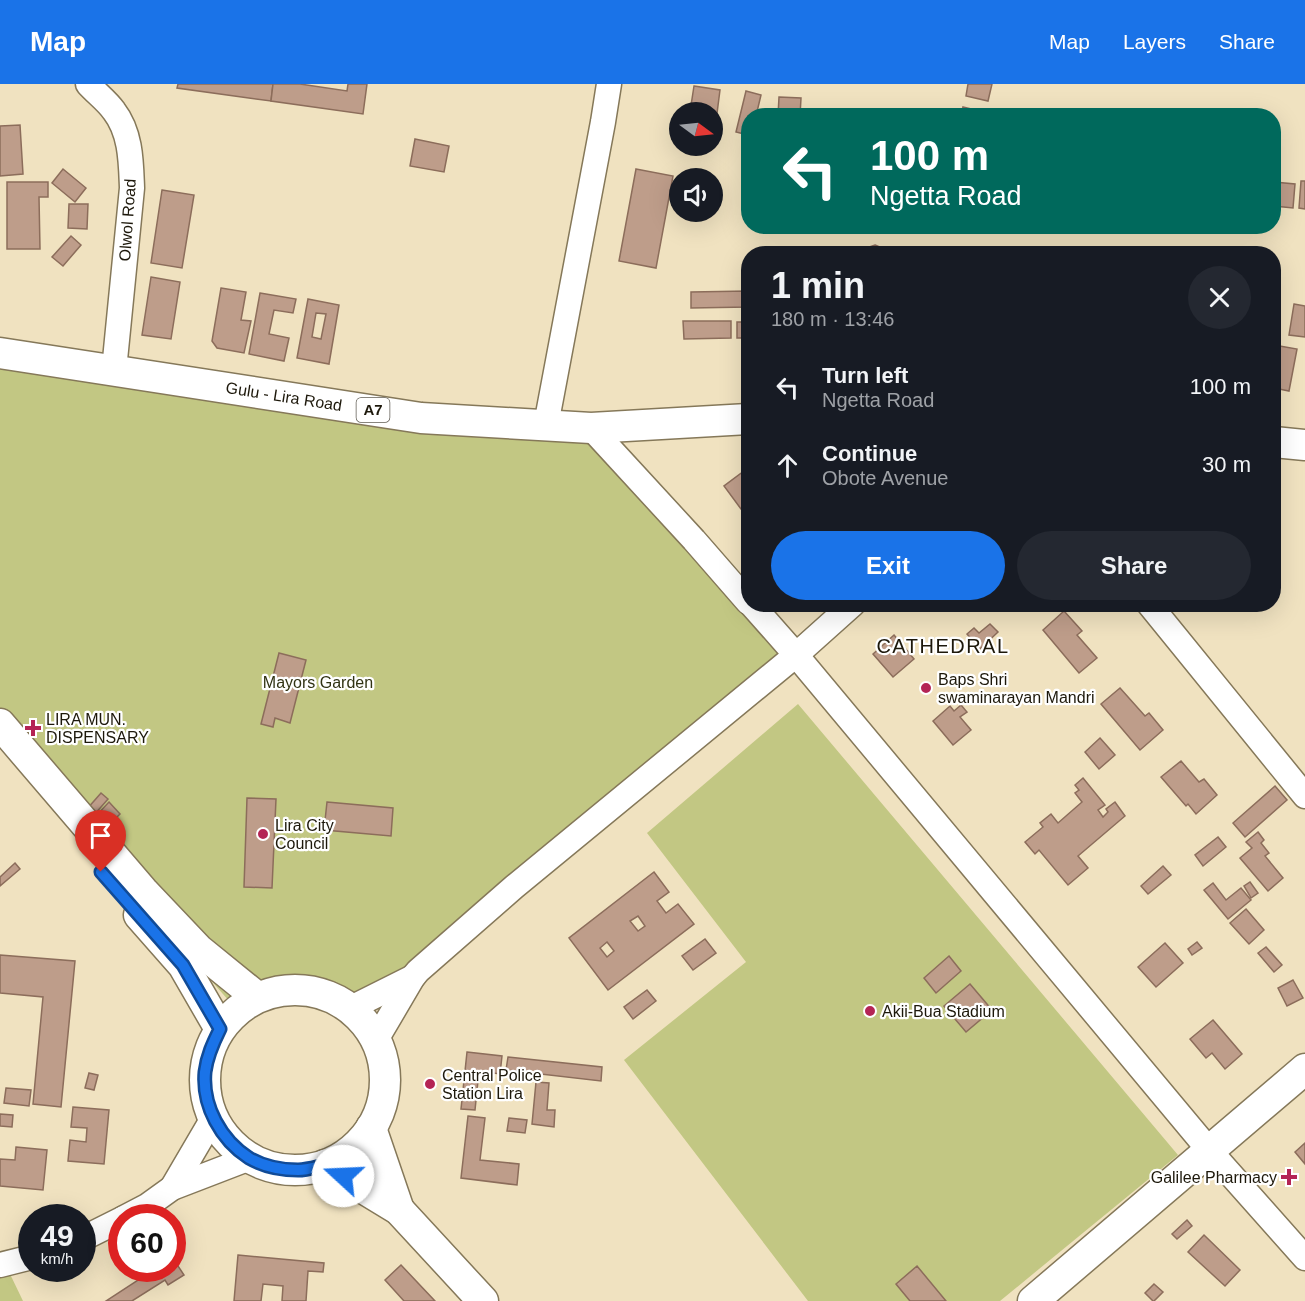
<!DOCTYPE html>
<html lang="en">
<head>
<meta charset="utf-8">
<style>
  body { margin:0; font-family:Arial,sans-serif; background:#242831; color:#f1f3f6; height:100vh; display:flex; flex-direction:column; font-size:22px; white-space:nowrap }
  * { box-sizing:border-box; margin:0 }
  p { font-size:20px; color:#9ea1a6 }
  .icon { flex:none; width:33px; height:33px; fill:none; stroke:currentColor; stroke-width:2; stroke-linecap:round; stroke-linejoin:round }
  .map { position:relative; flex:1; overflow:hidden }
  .panel { position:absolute; left:741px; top:162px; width:540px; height:366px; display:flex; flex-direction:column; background:#171b24; border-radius:24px; box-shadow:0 6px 24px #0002 }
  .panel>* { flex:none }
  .top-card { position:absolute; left:741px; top:24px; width:540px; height:126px; border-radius:24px; box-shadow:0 6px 24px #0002; background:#00695c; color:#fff; overflow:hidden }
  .needle { width:39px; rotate:105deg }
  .buttons { position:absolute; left:669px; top:18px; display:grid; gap:12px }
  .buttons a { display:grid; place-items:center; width:54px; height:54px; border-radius:50%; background:#171b24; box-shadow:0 6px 24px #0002; font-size:30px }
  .speed { position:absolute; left:18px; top:1120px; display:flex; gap:12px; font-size:30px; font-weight:700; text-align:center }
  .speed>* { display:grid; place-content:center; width:78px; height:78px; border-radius:50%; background:#171b24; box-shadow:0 6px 24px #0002; line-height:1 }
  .speed small { font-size:15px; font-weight:400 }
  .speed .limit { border:9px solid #d22; background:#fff; color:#111 }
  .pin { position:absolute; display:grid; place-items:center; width:51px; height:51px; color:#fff; margin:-62px -26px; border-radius:50% 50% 50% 0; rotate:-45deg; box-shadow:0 0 6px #0007 }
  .pin .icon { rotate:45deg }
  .me { position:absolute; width:66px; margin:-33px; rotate:290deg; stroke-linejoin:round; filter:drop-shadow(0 0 4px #0008) }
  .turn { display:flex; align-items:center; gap:21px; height:126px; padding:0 30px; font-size:27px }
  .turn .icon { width:78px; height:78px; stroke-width:2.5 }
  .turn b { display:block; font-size:42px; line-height:51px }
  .round { display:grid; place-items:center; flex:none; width:63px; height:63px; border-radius:32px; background:#242831 }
  .head { display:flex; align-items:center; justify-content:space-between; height:102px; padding:0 30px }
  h1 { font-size:36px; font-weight:700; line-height:45px }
  .button { display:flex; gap:12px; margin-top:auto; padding:12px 30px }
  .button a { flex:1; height:69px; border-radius:36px; background:#1a73e8; color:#fff; font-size:24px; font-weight:700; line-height:69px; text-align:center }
  .button a+a { background:#242831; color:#f1f3f6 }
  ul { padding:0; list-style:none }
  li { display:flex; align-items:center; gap:18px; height:78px; padding:0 30px }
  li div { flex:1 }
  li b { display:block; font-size:22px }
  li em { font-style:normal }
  header { display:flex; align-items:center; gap:36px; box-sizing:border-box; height:84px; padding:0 30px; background:#1a73e8; color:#fff }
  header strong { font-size:28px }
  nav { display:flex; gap:33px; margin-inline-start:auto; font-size:21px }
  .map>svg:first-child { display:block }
  .green { fill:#c2c783 }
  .building { fill:#be9d8a; stroke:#8c6d5b; stroke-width:1.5; fill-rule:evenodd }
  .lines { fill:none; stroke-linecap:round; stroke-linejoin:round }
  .minor-casing { stroke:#857859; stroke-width:27 }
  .major-casing { stroke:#857859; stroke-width:33 }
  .minor { stroke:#fff; stroke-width:24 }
  .major { stroke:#fff; stroke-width:30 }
  .route-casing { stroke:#114b97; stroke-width:15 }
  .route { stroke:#1a73e8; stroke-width:10 }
  .poi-dot { fill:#b42455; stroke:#fff; stroke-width:2 }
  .labels { text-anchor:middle; stroke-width:4.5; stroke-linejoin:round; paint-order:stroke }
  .shield { fill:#fff; stroke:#615d54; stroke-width:1.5 }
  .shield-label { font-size:15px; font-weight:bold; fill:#1d180b }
  .street-label { font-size:16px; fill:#1d180b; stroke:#fff }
  .poi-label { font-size:16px; fill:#1d180b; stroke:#fff; text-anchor:start }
  .park-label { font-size:16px; fill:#313314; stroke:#fff }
  .quarter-label { font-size:20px; letter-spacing:1.5px; fill:#1d180b; stroke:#fff }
</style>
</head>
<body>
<header>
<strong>Map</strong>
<nav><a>Map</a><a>Layers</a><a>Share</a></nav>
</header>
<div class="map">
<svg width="1305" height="1217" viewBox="0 0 1305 1217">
  <rect width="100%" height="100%" fill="#f0e2c0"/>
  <g class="green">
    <path d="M0,270L575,341L789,568L356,928L311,906L237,926L0,656Z"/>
    <path d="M798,620L1178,1071L1000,1217H808L624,976L746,878L647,749Z"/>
    <path d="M10,1190L23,1217H0V1194Z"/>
  </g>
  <g class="building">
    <path d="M178,0H273L271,17L177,4Z"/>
    <path d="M273,0H300L347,7L348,0H367L363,30L271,17Z"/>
    <path d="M968,0H992L988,17L966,12Z"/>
    <path d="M694,2L720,6L715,45H712V28H690Z"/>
    <path d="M746,7L761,11L756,32H748V51L736,48Z"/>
    <path d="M779,13L801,14L800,32H778Z"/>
    <path d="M963,23L988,29L987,32H961Z"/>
    <path d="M20,41L23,90L0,92V42Z"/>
    <path d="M415,55L449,62L444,88L410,82Z"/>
    <path d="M63,85L86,104L75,118L52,99Z"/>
    <path d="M636,85L673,92L656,184L619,177Z"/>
    <path d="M1301,97H1305V125L1299,124Z"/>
    <path d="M7,98H48V113H39L40,165H7Z"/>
    <path d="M1274,98L1295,100L1293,124L1274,122Z"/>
    <path d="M162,106L194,111L182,184L151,179Z"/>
    <path d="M69,120H88L87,145L68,144Z"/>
    <path d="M71,152L81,161L63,182L52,173Z"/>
    <path d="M875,161L880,163L882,170H867L869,163Z"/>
    <path d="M151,193L180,198L171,255L142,251Z"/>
    <path d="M221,204L246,208L241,236L251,237L244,269L217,264L212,257Z"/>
    <path d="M748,207V223L691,224V208Z"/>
    <path d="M260,209L296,215L293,229L274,226L269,250L289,254L284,277L249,270Z"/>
    <path d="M308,215L339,221L329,280L297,274ZM316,229L326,230L321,255L312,253Z"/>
    <path d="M1294,220L1305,222V253L1289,251Z"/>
    <path d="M683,237H731V254L684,255Z"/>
    <rect x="737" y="238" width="11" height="16"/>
    <path d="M1274,261L1297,265L1289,307L1274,304Z"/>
    <path d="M748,384V420L741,425L724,402Z"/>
    <path d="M1064,527L1082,547L1077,551L1097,574L1079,589L1043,546Z"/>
    <path d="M990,540L998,548L980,565L967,550L974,544L979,549Z"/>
    <path d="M894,551L914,575L893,593L873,570Z"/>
    <path d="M279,569L306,576L290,639L275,634L273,643L261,640Z"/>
    <path d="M1120,604L1145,632L1149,629L1163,646L1140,666L1101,620Z"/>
    <path d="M961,621L967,628L960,633L971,646L953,661L933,637L950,622L954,627Z"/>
    <path d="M1100,654L1115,671L1099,685L1085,668Z"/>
    <path d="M1181,677L1199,698L1204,695L1217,711L1196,730L1188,720L1186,722L1161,693Z"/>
    <path d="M1083,694L1105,721L1098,726L1103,733L1108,728L1106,725L1115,718L1125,732L1078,772L1088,784L1068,801L1039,766L1035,770L1025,758L1043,743L1040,739L1051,730L1058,739L1082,718L1075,709L1079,706L1075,701Z"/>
    <path d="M1275,702L1287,716L1245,753L1233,739Z"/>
    <path d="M101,709L108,715L94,731L87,725Z"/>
    <path d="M247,714L276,715L272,804L244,803Z"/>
    <path d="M109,718L120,730L106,744L95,733Z"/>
    <path d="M327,718L393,724L391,752L324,746Z"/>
    <path d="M1258,748L1264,756L1261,759L1269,769L1265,772L1283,794L1268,807L1240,774L1252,764L1246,758Z"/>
    <path d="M1218,753L1226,763L1203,782L1195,771Z"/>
    <path d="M15,779L20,785L0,802V793Z"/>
    <path d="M1163,782L1171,791L1148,810L1141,802Z"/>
    <path d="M654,788L669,808L657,817L666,829L678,820L694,840L608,906L569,854ZM638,832L645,842L638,847L630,837ZM607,858L614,867L607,873L600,864Z"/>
    <path d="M1250,798L1258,809L1251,814L1244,802Z"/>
    <path d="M1213,799L1226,816L1241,804L1251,816L1228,835L1204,806Z"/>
    <path d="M1246,825L1264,846L1249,860L1230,839Z"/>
    <path d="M705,855L716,869L693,886L682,872Z"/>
    <path d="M1197,858L1202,864L1192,871L1188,865Z"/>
    <path d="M1165,859L1183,879L1156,903L1138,883Z"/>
    <path d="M1266,863L1282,881L1274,888L1258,869Z"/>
    <path d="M0,871L75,877L61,1023L33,1020L43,913L0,909Z"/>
    <path d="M949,872L961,887L936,909L924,894Z"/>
    <path d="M1293,896L1303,914L1287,922L1278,904Z"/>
    <path d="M970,900L992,926L966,948L944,922Z"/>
    <path d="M647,906L656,917L633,935L624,923Z"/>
    <path d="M1213,936L1242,970L1225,985L1212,969L1206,974L1190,955Z"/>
    <path d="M467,968L502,972L500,990L479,987L475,1026L461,1025Z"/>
    <path d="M508,973L602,983L601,997L506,986Z"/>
    <path d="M89,989L98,991L94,1006L85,1004Z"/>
    <path d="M536,998L549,999L547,1026H555L554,1043L532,1040Z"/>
    <path d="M6,1004L31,1006L29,1022L4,1019Z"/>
    <path d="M73,1023L109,1026L104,1080L68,1077L70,1056L86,1058L87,1044L71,1043Z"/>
    <path d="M0,1030L13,1031L12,1043L0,1042Z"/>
    <path d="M468,1032L485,1034L480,1076L519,1080L517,1101L461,1094Z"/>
    <path d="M509,1034L527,1036L525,1049L507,1047Z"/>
    <path d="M1305,1059V1080L1295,1068Z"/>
    <path d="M16,1063L47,1066L43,1106L0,1102V1075L15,1076Z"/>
    <path d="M1187,1136L1192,1142L1177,1155L1172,1150Z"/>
    <path d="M1204,1151L1240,1186L1225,1202L1188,1168Z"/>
    <path d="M238,1171L324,1179L323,1188L308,1187L306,1217H282L283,1202L263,1200L261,1217H234Z"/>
    <path d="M172,1173L184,1191L168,1201L165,1196L132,1217H106L155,1185H172Z"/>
    <path d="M401,1181L435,1217H404L385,1196Z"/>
    <path d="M917,1182L946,1217H910L896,1200Z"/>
    <path d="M1154,1200L1163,1208L1154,1217H1153L1145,1209Z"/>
  </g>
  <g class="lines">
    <defs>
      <g id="minor">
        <path d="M88,0C96,9 107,17 114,27C131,49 131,78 132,104L114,286"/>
        <path d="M546,341L603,38L609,0"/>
        <path d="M591,344L694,456L748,518"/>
        <path d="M751,520L796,571L1209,1066L1305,1174"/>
        <path d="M1149,520L1305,712"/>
        <path d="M351,924L413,893"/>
        <path d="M376,956L413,893L418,887L514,803L796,571L853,520"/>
        <path d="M172,1104L213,1034"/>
        <path d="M124,1134L147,1122L172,1104L250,1074"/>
        <path d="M82,1155L122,1135"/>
        <path d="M0,1181L32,1173"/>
      </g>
      <g id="major">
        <path d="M0,269L421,334L591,344L748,335"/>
        <path d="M1274,358L1305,361"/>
        <path d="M0,640L143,807L199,866L257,913"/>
        <path d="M139,831L183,881L220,945"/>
        <circle cx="295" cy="996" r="90"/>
        <path d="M371,1044L399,1126"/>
        <path d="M325,1081L399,1126L483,1217"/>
        <path d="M1033,1217L1305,985"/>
      </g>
    </defs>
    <use href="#minor" class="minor-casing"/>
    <use href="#major" class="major-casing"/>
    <use href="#minor" class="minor"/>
    <use href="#major" class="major"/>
  </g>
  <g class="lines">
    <defs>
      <path id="route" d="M101,788L183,881L220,945C213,959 207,972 205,988C202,1022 221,1056 249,1074C263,1082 282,1086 298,1086C307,1086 316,1083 325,1081L343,1092"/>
    </defs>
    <use href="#route" class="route-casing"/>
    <use href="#route" class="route"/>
  </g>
  <g class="poi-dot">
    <circle cx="926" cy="604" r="6"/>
    <path d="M30 635h6v6h6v6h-6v6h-6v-6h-6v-6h6z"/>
    <circle cx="263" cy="750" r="6"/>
    <circle cx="870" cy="927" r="6"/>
    <circle cx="430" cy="1000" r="6"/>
    <path d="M1286 1084h6v6h6v6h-6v6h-6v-6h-6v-6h6z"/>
  </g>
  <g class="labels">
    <rect class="shield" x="356.5" y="314" width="33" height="24" rx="4.5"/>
    <g class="shield-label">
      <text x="373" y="331">A7</text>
    </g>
    <g class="street-label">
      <text transform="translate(127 136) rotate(-86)" y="6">Olwol Road</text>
      <text transform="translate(284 312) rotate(9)" y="6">Gulu - Lira Road</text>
    </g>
    <g class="poi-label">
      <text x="938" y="601">Baps Shri<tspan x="938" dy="18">swaminarayan Mandri</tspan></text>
      <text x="46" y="641">LIRA MUN.<tspan x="46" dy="18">DISPENSARY</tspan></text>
      <text x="275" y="747">Lira City<tspan x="275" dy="18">Council</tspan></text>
      <text x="882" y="933">Akii-Bua Stadium</text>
      <text x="442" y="997">Central Police<tspan x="442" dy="18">Station Lira</tspan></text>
      <text x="1277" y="1099" text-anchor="end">Galilee Pharmacy</text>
    </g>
    <g class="park-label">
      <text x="318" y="604">Mayors Garden</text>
    </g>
    <g class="quarter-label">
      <text x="943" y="569">CATHEDRAL</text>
    </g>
  </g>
</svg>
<div class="buttons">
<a><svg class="needle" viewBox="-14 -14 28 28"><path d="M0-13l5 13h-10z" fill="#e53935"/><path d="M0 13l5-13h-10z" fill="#9ea1a6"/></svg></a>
<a><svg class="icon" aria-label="sound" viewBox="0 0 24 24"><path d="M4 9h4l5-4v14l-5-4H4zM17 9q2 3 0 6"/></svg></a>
</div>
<div class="speed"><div>49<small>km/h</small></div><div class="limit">60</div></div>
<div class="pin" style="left:101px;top:788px;background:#d93025"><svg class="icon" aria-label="arrive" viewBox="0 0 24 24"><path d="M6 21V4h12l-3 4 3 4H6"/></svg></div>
<svg class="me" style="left:343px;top:1092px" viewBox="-20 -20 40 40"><circle r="19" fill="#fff"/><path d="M0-13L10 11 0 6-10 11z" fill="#1a73e8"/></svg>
<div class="top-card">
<div class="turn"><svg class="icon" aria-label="left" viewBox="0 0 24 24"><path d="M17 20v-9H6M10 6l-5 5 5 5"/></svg><div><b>100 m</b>Ngetta Road</div></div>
</div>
<section class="panel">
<div class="head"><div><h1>1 min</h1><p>180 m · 13:46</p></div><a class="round"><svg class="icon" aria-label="close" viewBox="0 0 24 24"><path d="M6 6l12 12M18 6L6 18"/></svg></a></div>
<ul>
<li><svg class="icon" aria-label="left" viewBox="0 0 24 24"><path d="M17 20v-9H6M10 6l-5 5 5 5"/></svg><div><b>Turn left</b><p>Ngetta Road</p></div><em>100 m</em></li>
<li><svg class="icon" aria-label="ahead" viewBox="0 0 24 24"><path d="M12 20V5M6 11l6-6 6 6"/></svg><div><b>Continue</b><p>Obote Avenue</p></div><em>30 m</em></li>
</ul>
<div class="button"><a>Exit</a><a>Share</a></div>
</section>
</div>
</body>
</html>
